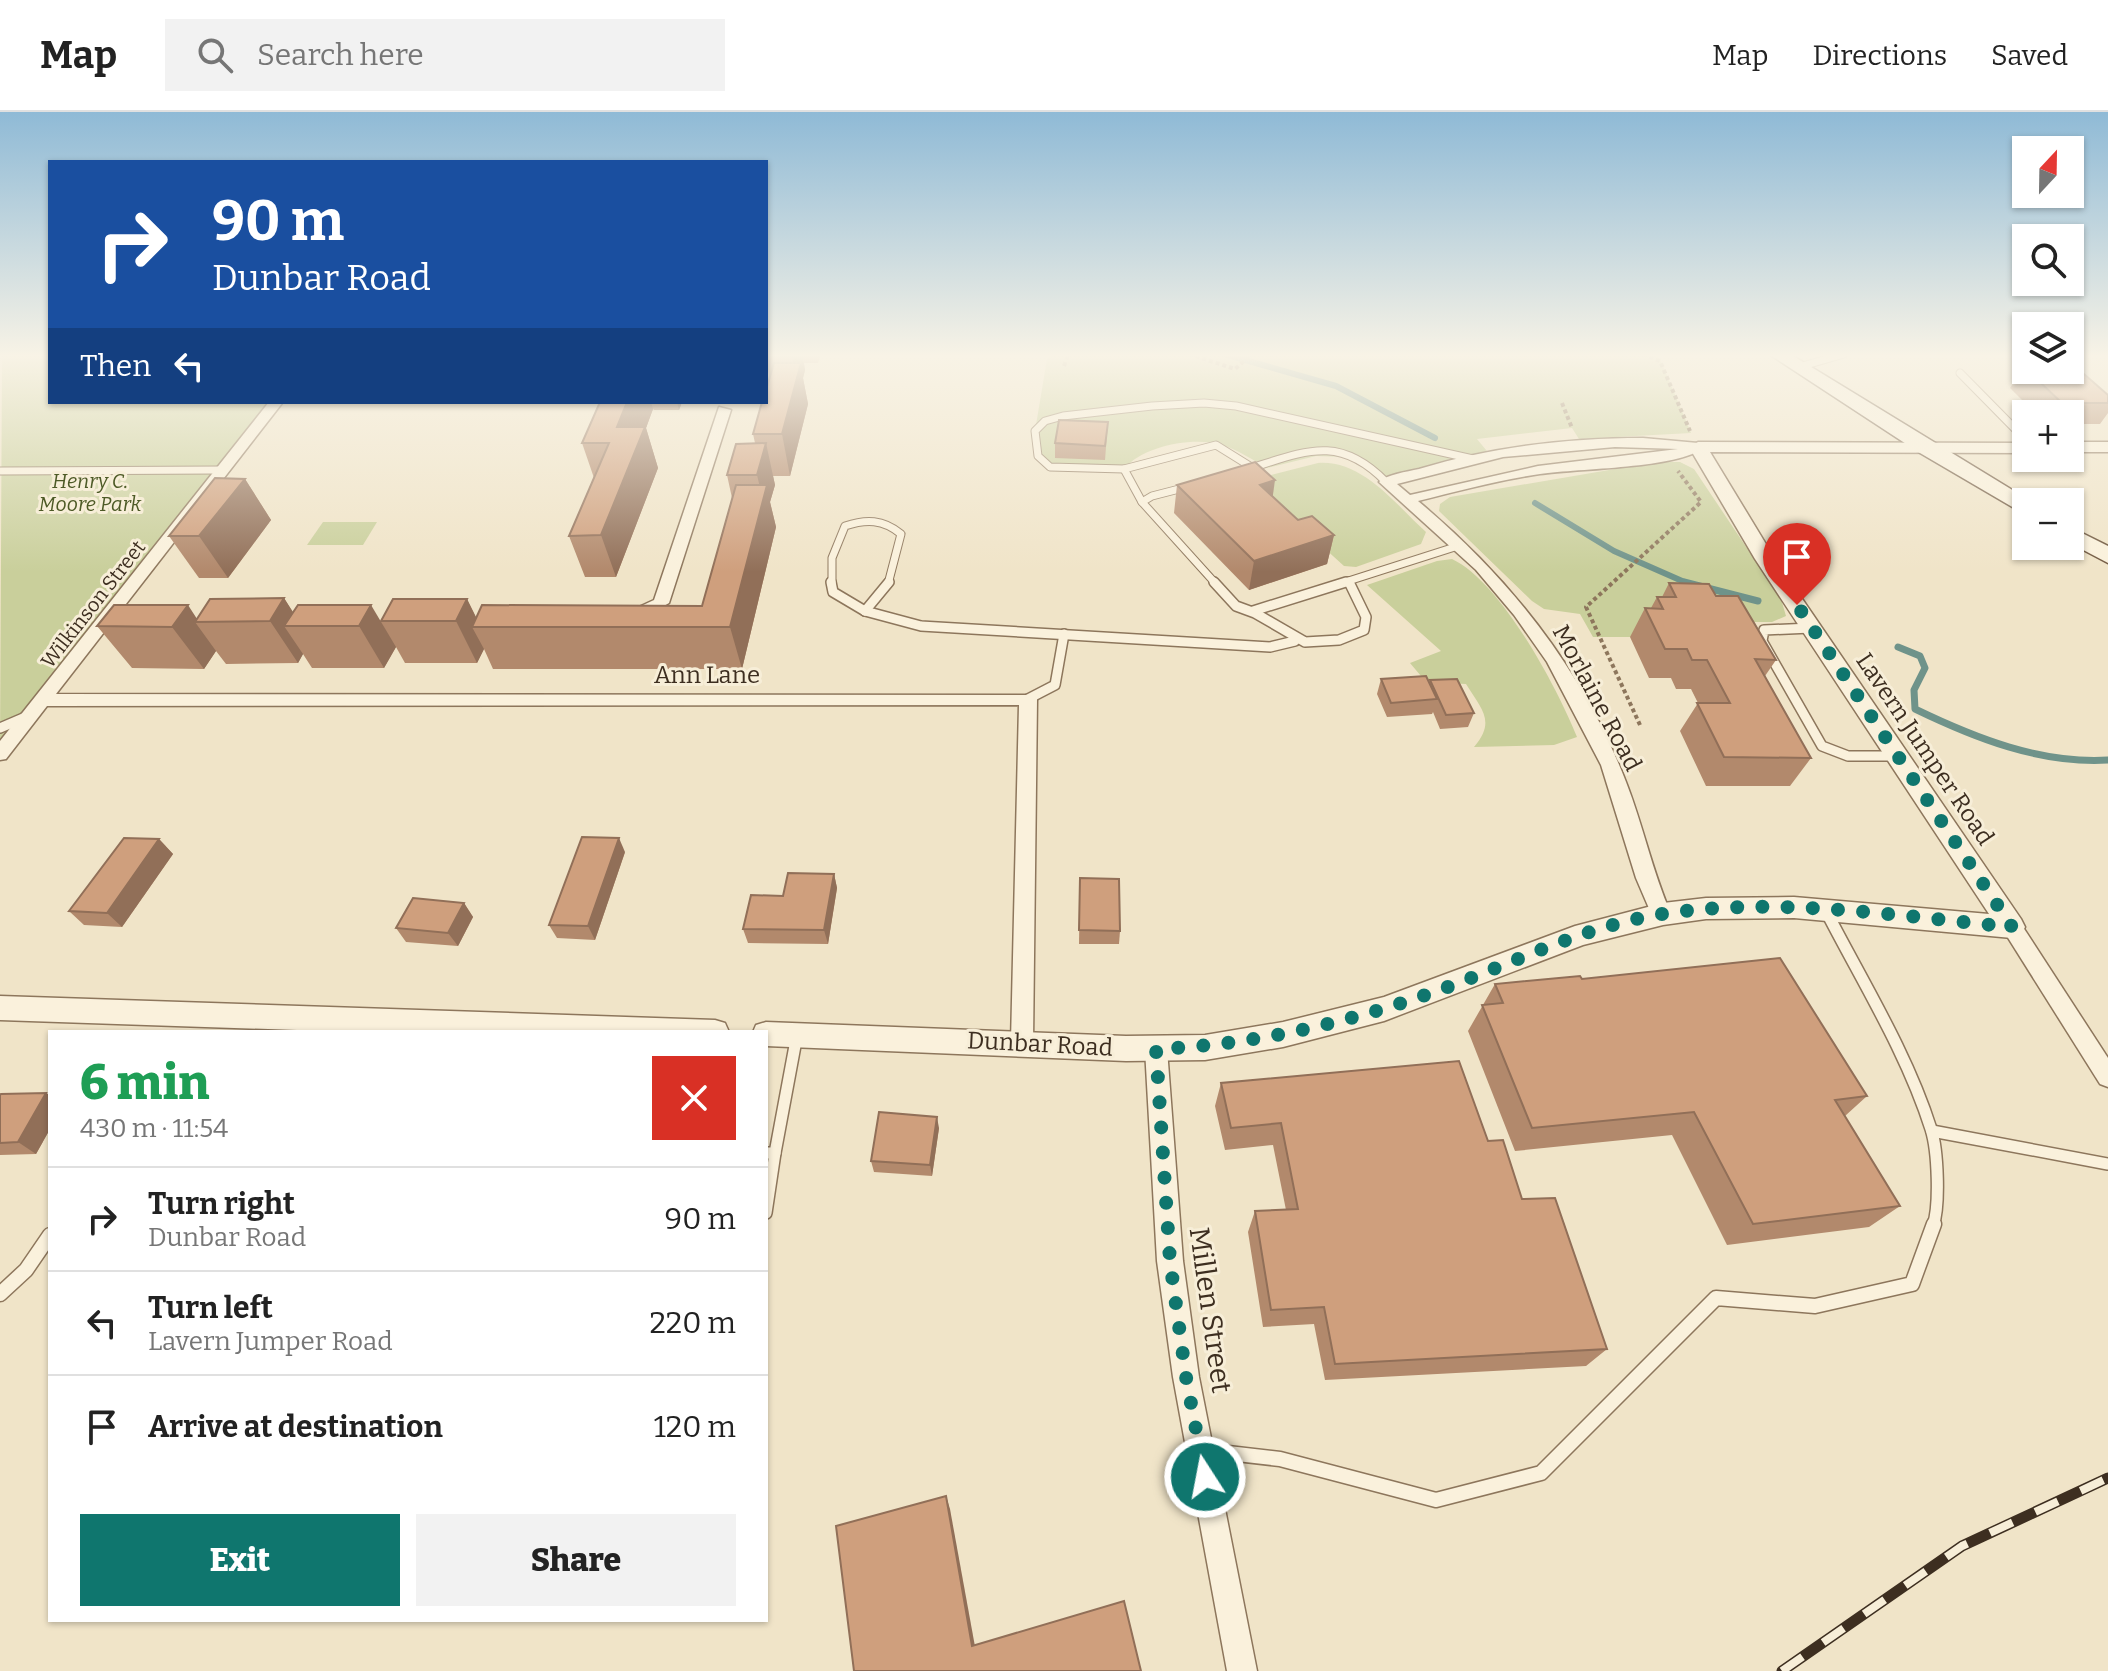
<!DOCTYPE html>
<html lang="en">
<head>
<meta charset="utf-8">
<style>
  body { margin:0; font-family:Bitter,serif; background:#f2f2f2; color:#222; height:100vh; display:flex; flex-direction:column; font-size:30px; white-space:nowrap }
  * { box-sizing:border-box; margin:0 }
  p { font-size:26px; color:#767676 }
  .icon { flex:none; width:44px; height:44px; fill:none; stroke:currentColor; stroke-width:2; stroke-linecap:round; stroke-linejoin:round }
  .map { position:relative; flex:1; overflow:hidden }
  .sheet { position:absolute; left:48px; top:918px; width:720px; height:592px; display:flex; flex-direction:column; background:#fff; border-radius:0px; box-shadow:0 2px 6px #0004 }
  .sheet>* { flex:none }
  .hud { position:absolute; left:48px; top:48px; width:720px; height:244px; border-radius:0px; box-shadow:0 2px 6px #0004; background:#1a4fa0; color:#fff; overflow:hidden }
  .needle { width:52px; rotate:22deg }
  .fabs { position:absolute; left:2012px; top:24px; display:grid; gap:16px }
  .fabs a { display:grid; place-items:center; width:72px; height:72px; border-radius:0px; background:#fff; box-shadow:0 2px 6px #0004; font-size:40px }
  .pin { position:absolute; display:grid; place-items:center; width:68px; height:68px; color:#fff; margin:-82px -34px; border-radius:50% 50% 50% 0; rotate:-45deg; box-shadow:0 0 8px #0007 }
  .pin .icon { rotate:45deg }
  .me { position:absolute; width:88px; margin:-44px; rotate:349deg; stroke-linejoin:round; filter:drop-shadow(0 0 6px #0008) }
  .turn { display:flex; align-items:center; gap:28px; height:168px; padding:0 32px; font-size:36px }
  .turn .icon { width:104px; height:104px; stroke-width:2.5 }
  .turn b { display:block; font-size:56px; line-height:68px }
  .then { display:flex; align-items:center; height:76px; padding:0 32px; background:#0003; gap:16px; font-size:30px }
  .round { display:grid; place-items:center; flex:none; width:84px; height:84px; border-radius:0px; background:#f2f2f2 }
  .headline { display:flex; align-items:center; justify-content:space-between; height:136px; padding:0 32px }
  h1 { font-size:48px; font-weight:800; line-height:60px; color:#1e9e55 }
  .action { display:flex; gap:16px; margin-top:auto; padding:16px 32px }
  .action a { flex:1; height:92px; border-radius:0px; background:#0f766e; color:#fff; font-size:32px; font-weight:800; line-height:92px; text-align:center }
  .action a+a { background:#f2f2f2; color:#222 }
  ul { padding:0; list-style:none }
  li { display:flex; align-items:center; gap:24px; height:104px; padding:0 32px; border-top:2px solid #e0e0e0 }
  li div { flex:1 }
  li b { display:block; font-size:30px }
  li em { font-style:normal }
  header { display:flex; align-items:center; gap:48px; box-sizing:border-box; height:112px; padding:0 40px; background:#fff; border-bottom:2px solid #e0e0e0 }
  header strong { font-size:38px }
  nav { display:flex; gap:44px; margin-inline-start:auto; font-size:28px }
  .search { width:560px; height:72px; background:#f2f2f2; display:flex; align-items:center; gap:20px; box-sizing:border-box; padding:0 28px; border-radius:0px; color:#767676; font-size:30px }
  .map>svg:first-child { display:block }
  .green { fill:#c9cf9b }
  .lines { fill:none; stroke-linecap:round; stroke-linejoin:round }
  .stream-far1 { stroke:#6f938a; stroke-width:6 }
  .stream { stroke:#6f938a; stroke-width:7 }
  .service-far3-casing { stroke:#8d765c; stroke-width:9 }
  .service-far2-casing { stroke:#8d765c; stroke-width:12 }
  .service-far1-casing { stroke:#8d765c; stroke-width:14 }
  .service-casing { stroke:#8d765c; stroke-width:17 }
  .minor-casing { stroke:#8d765c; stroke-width:3 }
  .tertiary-casing { stroke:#8d765c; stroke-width:3 }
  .secondary-casing { stroke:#6f573f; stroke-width:3 }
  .path { stroke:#8d765c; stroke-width:4; stroke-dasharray:4 3; stroke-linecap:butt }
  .service-far3 { stroke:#faf1dc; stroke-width:7 }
  .service-far2 { stroke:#faf1dc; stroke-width:9 }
  .service-far1 { stroke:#faf1dc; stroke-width:11 }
  .service { stroke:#faf1dc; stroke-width:14 }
  .minor { fill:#faf1dc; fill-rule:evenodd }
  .tertiary { fill:#faf1dc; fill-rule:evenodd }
  .secondary { fill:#faf1dc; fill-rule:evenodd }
  .rail-casing { stroke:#3d2e20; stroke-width:11 }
  .rail { stroke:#f7eed8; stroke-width:8; stroke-dasharray:25; stroke-linecap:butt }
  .wall { fill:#b2896c }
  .shaded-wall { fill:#916f58 }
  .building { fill:#cf9f7d; stroke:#916f58; stroke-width:2 }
  .route { stroke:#0f766e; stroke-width:14; stroke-dasharray:0 25.2 }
  .labels { text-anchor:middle; stroke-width:6; stroke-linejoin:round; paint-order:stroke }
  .far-park-label { font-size:20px; font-style:italic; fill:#4d5a26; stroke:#f7eed8 }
  .far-street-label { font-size:20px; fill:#3d2e20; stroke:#f7eed8 }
  .street-label { font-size:24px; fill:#3d2e20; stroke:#f7eed8 }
  .near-street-label { font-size:28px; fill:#3d2e20; stroke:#f7eed8 }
</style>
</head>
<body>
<header>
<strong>Map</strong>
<div class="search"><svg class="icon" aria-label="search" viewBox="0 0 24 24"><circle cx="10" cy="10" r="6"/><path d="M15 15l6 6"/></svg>Search here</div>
<nav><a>Map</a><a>Directions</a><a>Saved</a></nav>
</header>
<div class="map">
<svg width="2108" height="1559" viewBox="0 0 2108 1559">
  <rect width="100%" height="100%" fill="#f0e4c8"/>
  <g class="green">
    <path d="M2,242H50V290H276L0,642Z"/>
    <path d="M1054,242H1653L1660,247L1691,321L1579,327L1572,316L1477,327L1491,344L1386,370L1347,345L1316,344L1267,356C1253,348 1238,338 1222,333C1194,324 1142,334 1124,357L1050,355L1040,350L1035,319L1047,247Z"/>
    <path d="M1656,350H1680L1694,357L1781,487L1786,504L1772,510H1737L1648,525H1593L1580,502L1544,497L1532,489L1439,399L1440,392L1450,385Z"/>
    <path d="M1318,351C1363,348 1395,392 1426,420L1421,432L1356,455L1344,454L1256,374L1267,364Z"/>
    <path d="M323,410H377L363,433H307Z"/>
    <path d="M1452,447C1501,470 1557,575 1577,625L1554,633L1474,635C1496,609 1482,598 1466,572L1426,570L1410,551L1441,539L1367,473L1437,449Z"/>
  </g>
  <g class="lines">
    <g class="stream-far1">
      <path d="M1224,242L1336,274L1435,326"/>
      <path d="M1535,391L1614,439L1689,472"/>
    </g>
    <g class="stream">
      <path d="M1684,470L1758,489"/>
      <path d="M1898,535L1920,544L1925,556L1914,578L1915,597C1975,626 2040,652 2108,648"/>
    </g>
    <defs>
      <g id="service-far3">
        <path d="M1799,255L1844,242"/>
        <path d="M1960,261L2026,328"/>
        <path d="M1124,357L1050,355L1038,344L1035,319L1045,309L1063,304L1152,294L1204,291L1236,294L1473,347"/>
        <path d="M1248,357C1306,339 1339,322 1386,370"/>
        <path d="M0,359L222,358"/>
        <path d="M1187,375L1152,384L1142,390L1216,472"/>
        <path d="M1142,390L1124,357L1216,333L1253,356"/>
        <path d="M832,472V446L845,414C866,407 883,407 901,422L888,472"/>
        <path d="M1339,472L1458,434"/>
      </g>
      <g id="service-far2">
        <path d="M831,470L833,480L865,499"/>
        <path d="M1214,470L1236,494L1255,501L1305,530L1339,528L1364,518L1366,505L1349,470"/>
        <path d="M865,499L921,514L1270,535L1295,529"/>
        <path d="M865,499L889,470"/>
        <path d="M1253,499L1346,470"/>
        <path d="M1811,516L1764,518L1762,529L1822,634L1848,644H1896"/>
        <path d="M1028,587L1055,573L1064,522"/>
        <path d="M0,616L28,604"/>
      </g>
      <g id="service-far1">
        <path d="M1826,799C1862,869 1907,941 1931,1017C1938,1039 1940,1093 1933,1114"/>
        <path d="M1932,1019L2108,1052"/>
        <path d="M766,1041H775L797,923"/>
        <path d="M766,1101L775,1041"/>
      </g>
      <g id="service">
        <path d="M0,1182L26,1158L50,1123"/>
        <path d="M1202,1338L1280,1347L1436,1388L1541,1361L1716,1186L1815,1194L1912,1172L1934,1112"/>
      </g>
      <g id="minor">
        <path d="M269,290H283L56,582L1034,583L1037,587L1033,930L1030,937L1022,940L1014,937L1011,930L1019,593L47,594L6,647L0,648V629Z"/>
        <path d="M719,295L731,298L669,491L640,508H628V500L654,488Z"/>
        <path d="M1643,326L1698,331L1705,335C1677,357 1580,356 1540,362C1499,368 1458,379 1418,389C1509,465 1583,558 1626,670C1643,713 1652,759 1671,802L1668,808H1654L1636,766L1601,653L1547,550L1514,503L1476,458L1379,370C1388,362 1406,360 1419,357C1492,335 1567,326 1643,326ZM1615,335L1678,337L1538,354L1410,383L1397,372L1503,345Z"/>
        <path d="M2012,807L2019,809L2108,946V975L2100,972L2005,821L2002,815L2005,809Z"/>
        <path d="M1156,927L1164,930L1167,937L1183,1149L1199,1265L1257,1559H1227L1173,1265L1157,1149L1145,937L1148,930Z"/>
      </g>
      <g id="tertiary">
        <path d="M1698,330L2026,331V341L1710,340L1775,447L2021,807L2025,815L2021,823L2012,826L1794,806L1706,807L1663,813L1583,833L1384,909L1283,935L1205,948L1126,949L766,934V920H753L756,913L766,910L1126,924L1205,923L1283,910L1384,885L1575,814L1663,791L1706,786L1794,785L1989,802L1755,447L1689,335Z"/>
        <rect x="2070" y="330" width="38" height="10"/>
        <path d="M0,884L715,908L725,911L729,920H354L0,908Z"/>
      </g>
      <g id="secondary">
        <path d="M1769,242H1790L2032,390H2026V403L1920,341Z"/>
        <path d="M2070,415L2108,434V451L2070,431Z"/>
      </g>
    </defs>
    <use href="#service-far3" class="service-far3-casing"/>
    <use href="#service-far2" class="service-far2-casing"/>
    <use href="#service-far1" class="service-far1-casing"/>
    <use href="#service" class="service-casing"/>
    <use href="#minor" class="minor-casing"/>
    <use href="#tertiary" class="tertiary-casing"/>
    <use href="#secondary" class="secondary-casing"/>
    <g class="path">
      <path d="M1189,242L1235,257L1252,242"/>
      <path d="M1643,242L1660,249L1690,319"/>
      <path d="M1064,254L1068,242"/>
      <path d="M1562,291L1572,316"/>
      <path d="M1640,613L1586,495L1701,390L1678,359"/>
    </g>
    <use href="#service-far3" class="service-far3"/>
    <use href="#service-far2" class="service-far2"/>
    <use href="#service-far1" class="service-far1"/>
    <use href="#service" class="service"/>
    <use href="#minor" class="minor"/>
    <use href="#tertiary" class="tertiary"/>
    <use href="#secondary" class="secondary"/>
    <defs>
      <path id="rail" d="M1782,1559L1962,1434L2108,1366"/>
    </defs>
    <use href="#rail" class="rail-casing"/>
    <use href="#rail" class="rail"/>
  </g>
  <g class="wall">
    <path d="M766,242H821L818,251H804L805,258L803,266L808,292L790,364H773L775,373L770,390L776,415L742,557H493L484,537L477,551H405L396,535L384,556H312L303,542L298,551L226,552L216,539L204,557L132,556L97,514L197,506L284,486L293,501L381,509L467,487L476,506L702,494L732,386L727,363L755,331L753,322L770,266L766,249Z"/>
    <path d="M2024,255H2026V258H2070L2108,283V301L2100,312H2070V302H2036L2010,276Z"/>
    <path d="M600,290H682L679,298H654L653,297L646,316L658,356L616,465H585L569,424L594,366L582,331Z"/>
    <path d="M1108,310L1105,348L1055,346V331Z"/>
    <path d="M245,367L271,408L228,466H199L169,424Z"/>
    <path d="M1177,373L1273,384L1298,408L1334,423L1327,452L1249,478L1174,401Z"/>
    <path d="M1669,471L1716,484L1776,548L1765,564L1811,646L1790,674H1706L1680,619L1698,591L1691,577H1676L1671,566H1649L1630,525L1645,496H1651L1657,485H1662Z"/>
    <path d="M1381,567L1429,571L1430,568L1474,601L1468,615L1440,617L1433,600L1432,602L1387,605L1377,582Z"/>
    <path d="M159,727L173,742L122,815L84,813L69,799Z"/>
    <path d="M625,740L595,828L557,826L549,813Z"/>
    <path d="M834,762L837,776L828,832L748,831L743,817L783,784Z"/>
    <path d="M1080,766L1120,819L1119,832H1079Z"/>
    <path d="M464,791L473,805L458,834L406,830L396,816Z"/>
    <path d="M1582,867L1867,984L1845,1004L1900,1094L1869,1115L1727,1133L1672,1023L1515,1039L1468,919L1495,872Z"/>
    <path d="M1221,971L1488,1029L1607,1237L1586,1254L1325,1268L1314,1212L1263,1215L1248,1120L1255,1099L1286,1098L1273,1033L1225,1038L1215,994Z"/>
    <path d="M0,983H50V1017L36,1042L0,1043Z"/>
    <path d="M939,1016L932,1064L874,1060L871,1049Z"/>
  </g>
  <g class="shaded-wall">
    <path d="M792,242H802L805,258L803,266L808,292L790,364L782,322L796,268Z"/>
    <path d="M627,290H651L653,297L646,316L658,356L616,465L601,423L617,315Z"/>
    <path d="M677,290H682L679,298Z"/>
    <path d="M766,331L775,373L770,390L776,415L742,557L730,515L763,388L757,363Z"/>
    <path d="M245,367L271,408L228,466L199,424Z"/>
    <path d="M1275,368L1271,397L1260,373Z"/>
    <path d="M1334,423L1327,452L1249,478L1254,449Z"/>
    <path d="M284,486L302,514H284L303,542L298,551L270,509Z"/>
    <path d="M467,487L481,515H472L484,537L477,551L456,509Z"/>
    <path d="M188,493L199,510H195L216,539L204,557L172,515Z"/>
    <path d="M371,493L396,535L384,556L359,514Z"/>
    <path d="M619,726L625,740L595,828L588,814Z"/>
    <path d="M159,727L173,742L122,815L107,801Z"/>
    <path d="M834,762L837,776L828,832L824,818Z"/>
    <path d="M464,791L473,805L458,834L448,821Z"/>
    <path d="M46,981L50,983V1017L36,1042L18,1030Z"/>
    <path d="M937,1005L939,1016L932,1064L930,1053Z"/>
    <path d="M946,1384L950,1397L976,1540L972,1534Z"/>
  </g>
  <g class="building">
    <rect x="766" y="242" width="26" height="2"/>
    <path d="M774,251H801L782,322H753L762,290H766V278Z"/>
    <path d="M2070,255H2076L2108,283V291H2062L2027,258H2070Z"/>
    <path d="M600,290H627L617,315H645L601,423L569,424L609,331H582Z"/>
    <path d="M1059,308L1108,310L1105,334L1055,331Z"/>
    <path d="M766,331L757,363H727L736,332Z"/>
    <path d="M1255,350L1275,368L1260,373L1298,408L1312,404L1334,423L1254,449L1177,373Z"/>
    <path d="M215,366L245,367L199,424H169Z"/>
    <path d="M736,373H767L730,515H472L482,493L702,494Z"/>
    <path d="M1669,471L1709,472L1716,484H1738L1776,548L1755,547L1811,646L1724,645L1697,591H1730L1707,548H1692L1687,537H1665L1645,496L1663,497L1657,485H1676Z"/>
    <path d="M284,486L270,509L195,510L210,487Z"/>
    <path d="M393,487H467L456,509H381Z"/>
    <path d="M114,493H188L172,515L97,514Z"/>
    <path d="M298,493H371L359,514H284Z"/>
    <path d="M1426,564L1437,587L1391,591L1381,567Z"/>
    <path d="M1457,567L1474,601L1446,603L1430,568Z"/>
    <path d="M582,725L619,726L588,814L549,813Z"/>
    <path d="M124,726L159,727L107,801L69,799Z"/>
    <path d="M788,761L834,762L824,818L743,817L751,783L783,784Z"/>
    <path d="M1080,766L1119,767L1120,819L1079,818Z"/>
    <path d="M413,786L464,791L448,821L396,816Z"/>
    <path d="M1780,846L1867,984L1835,988L1900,1094L1753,1112L1694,1000L1532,1016L1482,893L1503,891L1495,872L1580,864L1582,867Z"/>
    <path d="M1459,949L1488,1029L1503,1028L1522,1087L1555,1086L1607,1237L1335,1252L1324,1195L1271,1198L1255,1099L1298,1097L1281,1011L1231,1016L1221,971Z"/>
    <path d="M46,981L18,1030L0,1031V983L1,982Z"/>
    <path d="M879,1000L937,1005L930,1053L871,1049Z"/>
    <path d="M946,1384L972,1534L1124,1489L1141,1559H854L836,1414Z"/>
  </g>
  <linearGradient id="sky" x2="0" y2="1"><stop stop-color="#8fbad6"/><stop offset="0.53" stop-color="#f8f3e6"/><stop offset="1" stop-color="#f8f3e6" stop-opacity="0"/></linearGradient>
  <rect width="2108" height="460" fill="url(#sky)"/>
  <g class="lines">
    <path class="route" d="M1205,1365L1186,1265L1170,1149L1156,937C1251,933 1344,912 1434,880C1510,853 1581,815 1662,802C1777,784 1898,804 2012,815L1797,493"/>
  </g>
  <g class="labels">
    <g class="far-park-label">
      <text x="90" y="376">Henry C.<tspan x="90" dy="23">Moore Park</tspan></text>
    </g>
    <g class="far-street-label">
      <text transform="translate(93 492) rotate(-52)" y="7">Wilkinson Street</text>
    </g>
    <g class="street-label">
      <text x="707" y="571">Ann Lane</text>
      <text transform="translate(1597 586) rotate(62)" y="8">Morlaine Road</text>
      <text transform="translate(1925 637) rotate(56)" y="8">Lavern Jumper Road</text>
      <text transform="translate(1040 932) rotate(3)" y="8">Dunbar Road</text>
    </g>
    <g class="near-street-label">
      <text transform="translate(1211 1198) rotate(82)" y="10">Millen Street</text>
    </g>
  </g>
</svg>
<div class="fabs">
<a><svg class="needle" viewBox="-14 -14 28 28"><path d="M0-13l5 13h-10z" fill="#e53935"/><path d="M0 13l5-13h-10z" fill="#767676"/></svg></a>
<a><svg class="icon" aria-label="search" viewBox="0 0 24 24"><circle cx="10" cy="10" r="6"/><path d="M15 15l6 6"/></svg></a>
<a><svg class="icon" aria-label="layers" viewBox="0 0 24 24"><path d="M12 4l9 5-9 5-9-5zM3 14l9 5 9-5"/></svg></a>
<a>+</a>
<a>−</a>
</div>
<div class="pin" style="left:1797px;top:493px;background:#d93025"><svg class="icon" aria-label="arrive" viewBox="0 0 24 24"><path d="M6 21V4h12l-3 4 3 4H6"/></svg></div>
<svg class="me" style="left:1205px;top:1365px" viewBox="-20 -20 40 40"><circle r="17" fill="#0f766e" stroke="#fff" stroke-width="3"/><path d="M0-11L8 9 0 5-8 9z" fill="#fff"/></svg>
<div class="hud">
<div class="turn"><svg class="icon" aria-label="right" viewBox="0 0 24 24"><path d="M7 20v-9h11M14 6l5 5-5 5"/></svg><div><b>90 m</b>Dunbar Road</div></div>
<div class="then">Then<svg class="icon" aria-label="left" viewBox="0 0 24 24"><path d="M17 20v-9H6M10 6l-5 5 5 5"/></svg></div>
</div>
<section class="sheet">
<div class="headline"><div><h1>6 min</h1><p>430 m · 11:54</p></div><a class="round" style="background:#d93025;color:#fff"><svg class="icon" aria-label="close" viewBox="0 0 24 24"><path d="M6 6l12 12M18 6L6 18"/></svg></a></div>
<ul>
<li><svg class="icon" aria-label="right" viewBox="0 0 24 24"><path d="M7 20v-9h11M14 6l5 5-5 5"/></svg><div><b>Turn right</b><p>Dunbar Road</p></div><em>90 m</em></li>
<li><svg class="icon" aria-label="left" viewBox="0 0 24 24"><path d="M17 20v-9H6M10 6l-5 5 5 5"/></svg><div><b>Turn left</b><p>Lavern Jumper Road</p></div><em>220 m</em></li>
<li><svg class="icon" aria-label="arrive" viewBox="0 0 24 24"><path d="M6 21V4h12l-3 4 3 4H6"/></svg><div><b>Arrive at destination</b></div><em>120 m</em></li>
</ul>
<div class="action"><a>Exit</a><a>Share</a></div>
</section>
</div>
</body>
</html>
